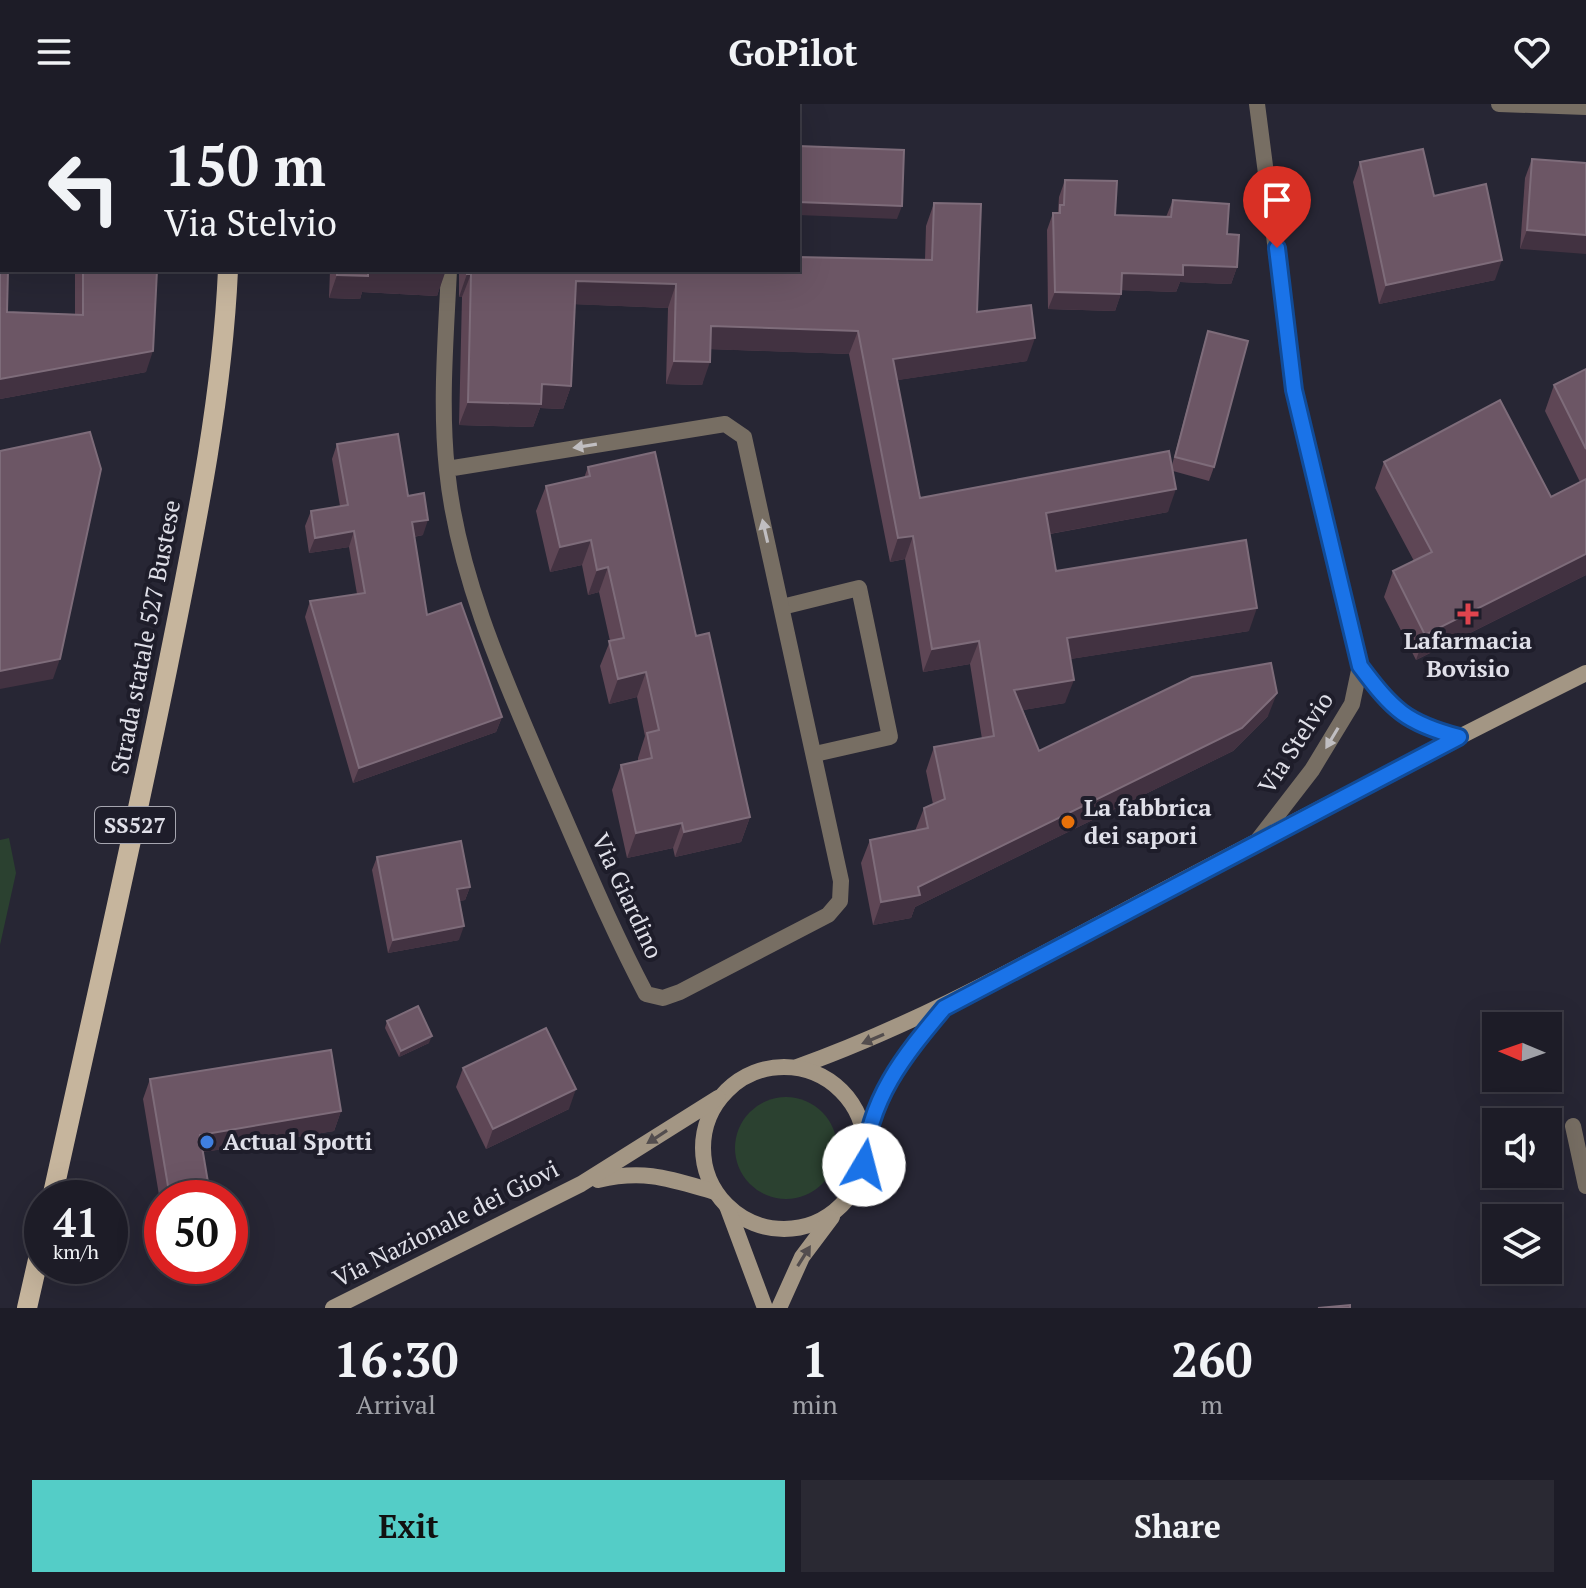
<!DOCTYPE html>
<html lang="en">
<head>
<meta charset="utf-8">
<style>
  body { margin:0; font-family:"PT Serif",serif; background:#2a2933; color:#f1f3f6; height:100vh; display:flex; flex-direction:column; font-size:30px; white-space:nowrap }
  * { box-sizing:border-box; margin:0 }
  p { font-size:26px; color:#a0a1a7 }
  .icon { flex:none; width:44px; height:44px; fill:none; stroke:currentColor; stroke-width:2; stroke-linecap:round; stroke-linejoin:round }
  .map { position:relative; height:1204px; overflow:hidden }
  .sheet { display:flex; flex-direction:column; background:#1d1c27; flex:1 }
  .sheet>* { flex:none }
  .guide { position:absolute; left:0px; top:0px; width:800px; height:168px; box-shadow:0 8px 32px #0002,0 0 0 2px #3b3a44; background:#1d1c27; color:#f1f3f6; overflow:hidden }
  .needle { width:52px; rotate:272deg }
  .tools { position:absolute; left:1482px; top:908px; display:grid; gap:16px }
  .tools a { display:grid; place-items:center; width:80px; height:80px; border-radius:0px; background:#1d1c27; box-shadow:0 8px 32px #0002,0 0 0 2px #3b3a44; font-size:40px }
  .speed { position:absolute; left:24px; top:1076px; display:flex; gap:16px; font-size:40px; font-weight:700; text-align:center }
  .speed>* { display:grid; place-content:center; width:104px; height:104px; border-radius:50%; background:#1d1c27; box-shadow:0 8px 32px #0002,0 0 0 2px #3b3a44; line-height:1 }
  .speed small { font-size:20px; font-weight:400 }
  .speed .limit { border:12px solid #d22; background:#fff; color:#111 }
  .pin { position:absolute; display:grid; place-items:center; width:68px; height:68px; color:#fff; margin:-82px -34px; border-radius:50% 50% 50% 0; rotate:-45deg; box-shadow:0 0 8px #0007 }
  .pin .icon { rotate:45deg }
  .me { position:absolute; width:88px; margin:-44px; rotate:8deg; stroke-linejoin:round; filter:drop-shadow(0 0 6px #0008) }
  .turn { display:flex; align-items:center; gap:28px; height:168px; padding:0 32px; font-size:36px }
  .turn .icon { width:104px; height:104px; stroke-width:2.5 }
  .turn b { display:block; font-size:56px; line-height:68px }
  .eta { display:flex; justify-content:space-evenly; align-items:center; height:136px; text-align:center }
  .eta b { font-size:48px; font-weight:800; line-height:56px }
  .button { display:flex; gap:16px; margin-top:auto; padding:16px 32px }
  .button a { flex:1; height:92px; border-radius:0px; background:#54cdc7; color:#111; font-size:32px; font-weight:800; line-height:92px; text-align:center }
  .button a+a { background:#2a2933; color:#f1f3f6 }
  header { display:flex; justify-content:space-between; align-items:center; height:104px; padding:0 32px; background:#1d1c27; font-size:36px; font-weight:800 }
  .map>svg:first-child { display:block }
  .green { fill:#2b4130 }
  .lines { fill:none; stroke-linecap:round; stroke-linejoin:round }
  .service { stroke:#776e63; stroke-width:16 }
  .minor { stroke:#776e63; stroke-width:16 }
  .tertiary { stroke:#776e63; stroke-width:16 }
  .secondary { stroke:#a39684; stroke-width:16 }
  .primary { stroke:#c6b59d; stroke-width:20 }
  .wall { fill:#5e4655 }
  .shaded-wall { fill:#423241 }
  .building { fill:#6c5665; stroke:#7e6c7a; stroke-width:2 }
  .oneway { fill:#c0bec1 }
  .oneway2 { fill:#534d4e }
  .route-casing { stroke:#114b97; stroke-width:20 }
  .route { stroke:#1a73e8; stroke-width:14 }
  .health-dot { fill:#e0444e; stroke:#1e1d2a; stroke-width:3 }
  .food-dot { fill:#e8710a; stroke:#1e1d2a; stroke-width:3 }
  .shop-dot { fill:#3f7fe0; stroke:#1e1d2a; stroke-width:3 }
  .labels { text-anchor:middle; stroke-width:8; stroke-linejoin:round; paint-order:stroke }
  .shield { fill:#1e1d2a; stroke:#a6a6b0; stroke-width:2 }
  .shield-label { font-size:22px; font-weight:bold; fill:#e0e0e9 }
  .street-label { font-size:24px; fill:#e0e0e9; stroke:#1e1d2a }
  .poi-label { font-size:24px; font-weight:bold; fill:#e0e0e9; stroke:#1e1d2a; text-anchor:start }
</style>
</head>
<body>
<header><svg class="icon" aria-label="menu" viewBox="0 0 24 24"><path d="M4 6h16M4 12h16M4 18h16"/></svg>GoPilot<svg class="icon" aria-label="heart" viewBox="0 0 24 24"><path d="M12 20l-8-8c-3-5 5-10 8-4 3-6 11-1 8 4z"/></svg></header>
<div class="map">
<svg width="1586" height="1204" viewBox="0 0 1586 1204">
  <rect width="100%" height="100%" fill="#272634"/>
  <g class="green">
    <path d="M9,734L16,769L0,841V736Z"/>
    <circle cx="786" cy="1044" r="51"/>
  </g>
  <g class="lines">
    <path class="service" d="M782,503L859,484L890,633L815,650"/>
    <g class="minor">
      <path d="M1257,0L1294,286L1360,562C1392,605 1406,619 1459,633"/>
      <path d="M455,2V0"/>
      <path d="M447,365L725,320L744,333L841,777L840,797L828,811L680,888L663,894L646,890C610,822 581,751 550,681C507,581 458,475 447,366C440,300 446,232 449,166"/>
      <path d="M1258,736L1312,666L1352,600L1360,562"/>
      <path d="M1573,1022L1586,1082"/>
    </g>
    <path class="tertiary" d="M1499,0L1586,3"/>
    <g class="secondary">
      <path d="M797,963C923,918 1038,852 1156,790C1299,715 1442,641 1586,569"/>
      <circle cx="784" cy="1044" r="81"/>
      <path d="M866,1033C883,980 905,950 941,907"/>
      <path d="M598,1076C645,1065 670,1075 715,1088"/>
      <path d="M727,1102L765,1204"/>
      <path d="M333,1204L581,1080L718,994"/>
      <path d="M779,1204L802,1153L832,1113"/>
    </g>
    <g class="primary">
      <path d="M236,2L237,0"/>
      <path d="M52,1094C91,917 132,739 168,561C194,431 222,299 228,166"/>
      <path d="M27,1204L42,1138"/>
    </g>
  </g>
  <g class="wall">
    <path d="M0,0L2,2L7,208L75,210V166H157L146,268L0,295Z"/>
    <path d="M1532,55L1586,59L1520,145L1525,74Z"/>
    <path d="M1360,58L1434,92L1495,176L1379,200L1353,78Z"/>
    <path d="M1065,76L1115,111L1166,113L1173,96L1227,130L1237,163L1231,180L1180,178L1176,188L1122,186L1115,207L1048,205L1047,126L1053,109H1058V108L1059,93Z"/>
    <path d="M934,99L977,208L1027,257L897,276L920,394L1172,361L1204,240L1208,227L1214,363L1209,377L1173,367L1168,408L1050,430L1056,467L1249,527L1070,555L1065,599L1023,606L1039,647L1268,612L1233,647L915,803L911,814L873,821L861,759L870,736L915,727L924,704L933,700L926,667L934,643L982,635L970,560L923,568L905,455L890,458L849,250L711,245L702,281L666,280L668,204L575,200L571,282L563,305L540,304L533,323L459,321L462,193H459V166H798L925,156L926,122Z"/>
    <path d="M330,166H445L437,192L362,188L360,195L329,194Z"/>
    <path d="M1586,265V471L1416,556L1384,493L1393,467L1414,457L1375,384L1384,358L1551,393L1580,378L1545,307L1554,281Z"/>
    <path d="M337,340L408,392L423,431L414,433L427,511L502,613L496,628L353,679L305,513L310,497L357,490L349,443L309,449L305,422L311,407L340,402L332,355Z"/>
    <path d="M588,363L696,532L750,713L741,738L675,753L673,744L627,754L612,686L621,661L638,658V654L645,632L637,593L609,600L600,562L610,537L599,488L588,491L582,461L550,468L536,407L546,382L584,374Z"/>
    <path d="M377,753L470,783L465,796L459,797V836L388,849L372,766Z"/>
    <path d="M387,917L429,939L399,953L385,924Z"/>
    <path d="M463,964L569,1005L486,1045L456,983Z"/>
    <path d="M150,975L341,1007L334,1027L203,1048L210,1090L209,1094H162V1109L143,995Z"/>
  </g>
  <g class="shaded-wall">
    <path d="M798,98L902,102L897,115L798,111Z"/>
    <path d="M1527,126L1586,131V150L1520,145Z"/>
    <path d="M1502,156L1495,176L1379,200L1386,181Z"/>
    <path d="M1183,161L1237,163L1231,180L1180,178L1176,188L1116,186L1122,169Z"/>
    <path d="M368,166H396L445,169L437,192L362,188L360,195L329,194L337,171Z"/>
    <path d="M467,170H471L462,193H459Z"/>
    <path d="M576,177L676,180L668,204L568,200Z"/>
    <path d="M1055,188L1121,190L1115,207L1048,205Z"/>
    <path d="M711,222L858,227L849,250L703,245Z"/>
    <path d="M1035,234L1027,257L885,278L893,255Z"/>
    <path d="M153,247L146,268L0,295V275Z"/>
    <path d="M674,257L710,258L702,281L666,280Z"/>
    <path d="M542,280L571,282L563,305L540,304L533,323L459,321L468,298Z"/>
    <path d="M1176,385L1168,408L1038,432L1046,409Z"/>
    <path d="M428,416L423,431L406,434L412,418Z"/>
    <path d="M354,427L349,443L309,449L315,434Z"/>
    <path d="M913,432L905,455L890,458L898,434Z"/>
    <path d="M591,436L582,461L550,468L560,443Z"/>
    <path d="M1586,450V471L1416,556L1425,531Z"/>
    <path d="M608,463L599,488L588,491L597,466Z"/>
    <path d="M1257,504L1249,527L1058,557L1067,534Z"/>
    <path d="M979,537L970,560L923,568L932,545Z"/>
    <path d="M60,555L53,575L0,585V567Z"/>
    <path d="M646,568L637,593L609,600L618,575Z"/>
    <path d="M1074,576L1065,599L1006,609L1014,586Z"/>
    <path d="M1277,589L1268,612L1233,647L915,803L911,814L873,821L881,798L918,783Z"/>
    <path d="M502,613L496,628L353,679L359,664Z"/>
    <path d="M750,713L741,738L675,753L684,728Z"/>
    <path d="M682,719L673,744L627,754L636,729Z"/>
    <path d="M470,783L465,796L452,799L457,785Z"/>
    <path d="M464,822L459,836L388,849L393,836Z"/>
    <path d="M432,932L429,939L399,953L401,947Z"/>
    <path d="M576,985L569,1005L486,1045L493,1025Z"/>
    <path d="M341,1007L334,1027L193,1050L200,1031Z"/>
    <path d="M210,1090L209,1094H189Z"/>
  </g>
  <g class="building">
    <path d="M0,0H165V2H2V166H8L7,208L83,211V166H157L153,247L0,275Z"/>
    <path d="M798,42L904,46L902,102L798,98Z"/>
    <path d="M1423,45L1434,92L1486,80L1502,156L1386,181L1360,58Z"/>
    <path d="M1532,55L1586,59V131L1527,126Z"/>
    <path d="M1065,76L1117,77L1115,111L1171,113L1173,96L1229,100L1227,130L1239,131L1237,163L1183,161V171L1122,169L1121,190L1055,188L1053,109H1060V101H1064Z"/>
    <path d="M934,99L981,100L977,208L1031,201L1035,234L893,255L920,394L1169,347L1176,385L1046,409L1056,467L1246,436L1257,504L1067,534L1074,576L1014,586L1039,647L1192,573L1271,559L1277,589L1242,624L918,783L920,791L881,798L870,736L928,724L924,704L945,695L934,643L994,632L979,537L932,545L913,432L898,434L858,227L711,222L710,258L674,257L676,180L576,177L571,282L542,280L541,300L468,298L471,170H467V166H798V153L932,156Z"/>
    <path d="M337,166H368V172L337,171Z"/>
    <path d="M396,166H445V169Z"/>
    <path d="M1208,227L1248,237L1214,363L1175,353Z"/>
    <path d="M1586,265V345L1554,281Z"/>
    <path d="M1500,296L1551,393L1586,375V450L1425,531L1393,467L1432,448L1384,358Z"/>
    <path d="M90,328L101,365L60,555L0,567V347Z"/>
    <path d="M398,330L408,392L424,389L428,416L412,418L427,511L461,499L502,613L359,664L310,497L365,489L354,427L315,434L311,407L348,401L337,340Z"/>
    <path d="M655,348L696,532L709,529L750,713L684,728L682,719L636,729L621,661L652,654L647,629L659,626L646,568L618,575L609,537L624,534L608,463L597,466L591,436L560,443L546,382L590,372L588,363Z"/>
    <path d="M461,737L470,783L457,785L464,822L393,836L377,753Z"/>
    <path d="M418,902L432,932L401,947L387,917Z"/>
    <path d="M546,924L576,985L493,1025L463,964Z"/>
    <path d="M331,946L341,1007L200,1031L210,1090L189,1094H170L150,975Z"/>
    <path d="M1350,1201V1204H1318Z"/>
  </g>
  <defs><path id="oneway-solid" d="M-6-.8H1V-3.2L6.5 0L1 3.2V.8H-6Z" transform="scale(2)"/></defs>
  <g class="oneway">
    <use href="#oneway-solid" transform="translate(585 342) rotate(171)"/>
    <use href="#oneway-solid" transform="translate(765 427) rotate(-103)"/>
    <use href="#oneway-solid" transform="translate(1332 634) rotate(121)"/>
  </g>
  <g class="oneway2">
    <use href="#oneway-solid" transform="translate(873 935) rotate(157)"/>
    <use href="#oneway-solid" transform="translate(657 1033) rotate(147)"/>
    <use href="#oneway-solid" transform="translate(804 1152) rotate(-58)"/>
  </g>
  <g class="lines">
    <defs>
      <path id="route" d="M864,1061C868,995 904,952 944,904L1459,633C1406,619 1393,606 1360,562L1294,286L1277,144"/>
    </defs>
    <use href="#route" class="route-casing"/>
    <use href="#route" class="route"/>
  </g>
  <path class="health-dot" d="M1464 498h8v8h8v8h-8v8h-8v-8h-8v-8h8z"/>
  <circle class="food-dot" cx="1068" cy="718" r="8"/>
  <circle class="shop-dot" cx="207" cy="1038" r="8"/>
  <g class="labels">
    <rect class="shield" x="95" y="703" width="80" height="36" rx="6"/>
    <g class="shield-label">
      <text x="135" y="729">SS527</text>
    </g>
    <g class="street-label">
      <text transform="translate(146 533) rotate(-79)" y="8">Strada statale 527 Bustese</text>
      <text transform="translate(1296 639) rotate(-57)" y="8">Via Stelvio</text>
      <text transform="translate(627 792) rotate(65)" y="8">Via Giardino</text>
      <text transform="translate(446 1120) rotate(-27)" y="8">Via Nazionale dei Giovi</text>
    </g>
    <g class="poi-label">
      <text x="1468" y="545" text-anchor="middle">Lafarmacia<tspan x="1468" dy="28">Bovisio</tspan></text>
      <text x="1084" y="712">La fabbrica<tspan x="1084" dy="28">dei sapori</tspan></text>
      <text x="223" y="1046">Actual Spotti</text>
    </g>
  </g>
</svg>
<div class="tools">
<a><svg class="needle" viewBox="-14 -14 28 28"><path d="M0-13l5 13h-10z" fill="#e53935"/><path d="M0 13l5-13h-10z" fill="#a0a1a7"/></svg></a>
<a><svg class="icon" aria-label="sound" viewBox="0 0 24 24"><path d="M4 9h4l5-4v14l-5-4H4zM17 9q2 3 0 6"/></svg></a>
<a><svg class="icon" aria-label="layers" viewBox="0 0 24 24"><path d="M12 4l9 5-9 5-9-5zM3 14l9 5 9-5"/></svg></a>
</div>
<div class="speed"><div>41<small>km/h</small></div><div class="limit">50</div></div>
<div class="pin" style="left:1277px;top:144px;background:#d93025"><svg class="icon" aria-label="arrive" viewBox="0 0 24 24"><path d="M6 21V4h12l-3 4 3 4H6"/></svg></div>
<svg class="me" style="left:864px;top:1061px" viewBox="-20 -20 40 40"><circle r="19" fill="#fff"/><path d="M0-13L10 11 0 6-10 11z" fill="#1a73e8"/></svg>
<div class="guide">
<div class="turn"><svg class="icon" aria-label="left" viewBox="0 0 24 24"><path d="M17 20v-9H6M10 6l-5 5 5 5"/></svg><div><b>150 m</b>Via Stelvio</div></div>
</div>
</div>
<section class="sheet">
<div class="eta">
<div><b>16:30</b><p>Arrival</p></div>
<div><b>1</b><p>min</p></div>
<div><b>260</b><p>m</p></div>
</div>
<div class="button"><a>Exit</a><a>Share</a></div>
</section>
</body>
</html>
